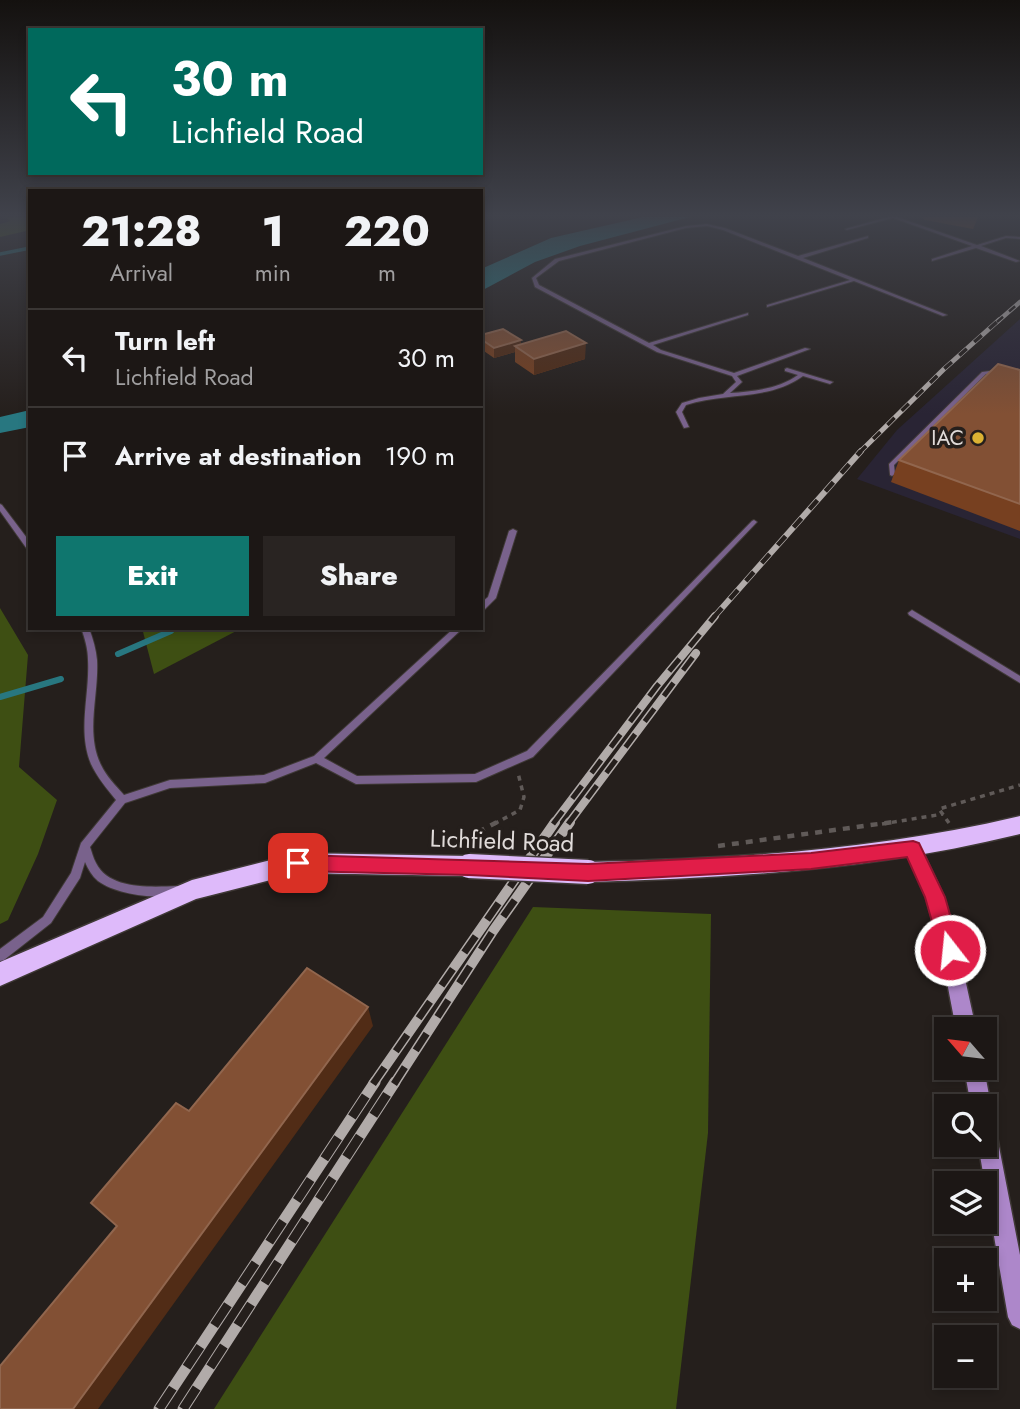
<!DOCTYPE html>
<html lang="en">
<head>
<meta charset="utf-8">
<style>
  body { margin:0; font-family:Jost,sans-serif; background:#292422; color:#f1f3f6; height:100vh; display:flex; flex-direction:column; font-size:26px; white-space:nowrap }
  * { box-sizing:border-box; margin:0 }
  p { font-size:23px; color:#a09fa0 }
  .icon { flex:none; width:38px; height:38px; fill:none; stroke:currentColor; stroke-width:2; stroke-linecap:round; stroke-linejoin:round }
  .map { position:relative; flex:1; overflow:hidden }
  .sheet { position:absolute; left:28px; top:189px; width:455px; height:441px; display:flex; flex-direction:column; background:#1c1715; border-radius:0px; box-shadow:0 4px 10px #0003,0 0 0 2px #3a3634 }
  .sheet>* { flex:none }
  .hud { position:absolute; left:28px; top:28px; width:455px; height:147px; border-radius:0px; box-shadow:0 4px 10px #0003,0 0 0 2px #3a3634; background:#00695c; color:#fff; overflow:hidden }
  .needle { width:46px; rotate:298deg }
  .buttons { position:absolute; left:934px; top:1017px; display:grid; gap:14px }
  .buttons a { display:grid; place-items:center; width:63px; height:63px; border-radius:0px; background:#1c1715; box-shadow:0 4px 10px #0003,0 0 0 2px #3a3634; font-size:35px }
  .pin { position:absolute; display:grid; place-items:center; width:60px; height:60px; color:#fff; margin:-30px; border-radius:14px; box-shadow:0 4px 10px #0006 }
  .me { position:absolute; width:77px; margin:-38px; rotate:344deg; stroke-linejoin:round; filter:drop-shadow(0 0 5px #0008) }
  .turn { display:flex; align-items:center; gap:24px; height:147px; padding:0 28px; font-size:32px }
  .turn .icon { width:91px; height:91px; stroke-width:2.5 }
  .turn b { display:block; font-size:49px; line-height:60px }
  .eta { display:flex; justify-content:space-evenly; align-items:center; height:119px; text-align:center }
  .eta b { font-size:42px; font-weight:800; line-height:49px }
  .button { display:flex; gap:14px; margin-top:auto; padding:14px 28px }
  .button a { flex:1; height:80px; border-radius:0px; background:#0f766e; color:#fff; font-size:28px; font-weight:800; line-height:80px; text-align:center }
  .button a+a { background:#292422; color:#f1f3f6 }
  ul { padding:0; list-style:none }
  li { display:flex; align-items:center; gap:21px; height:98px; padding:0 28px; border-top:2px solid #3a3634 }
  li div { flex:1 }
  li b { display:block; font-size:26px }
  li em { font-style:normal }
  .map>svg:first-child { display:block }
  .industrial { fill:#292434 }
  .green { fill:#3e4f13 }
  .forest { fill:#475a16 }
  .water { fill:#287780 }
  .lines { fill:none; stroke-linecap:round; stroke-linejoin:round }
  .stream-far1 { stroke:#287780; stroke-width:3.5 }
  .stream { stroke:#287780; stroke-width:6 }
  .service-casing { stroke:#3f3936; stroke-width:2 }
  .secondary-casing { stroke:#3f3936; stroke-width:3 }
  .trunk-casing { stroke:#3f3936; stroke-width:3 }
  .path-far1 { stroke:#605a58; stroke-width:3.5; stroke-dasharray:5 5; stroke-linecap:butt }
  .path { stroke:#605a58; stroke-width:4.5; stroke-dasharray:7 7; stroke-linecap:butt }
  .service { fill:#79628c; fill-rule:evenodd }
  .secondary { fill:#ad87ca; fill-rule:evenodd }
  .trunk { fill:#debafa; fill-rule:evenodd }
  .rail-far5-casing { stroke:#b1aba9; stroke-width:4.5 }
  .rail-far4-casing { stroke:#b1aba9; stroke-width:5 }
  .rail-far3-casing { stroke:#b1aba9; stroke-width:6 }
  .rail-far2-casing { stroke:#b1aba9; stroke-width:8 }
  .rail-far1-casing { stroke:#b1aba9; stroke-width:10 }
  .rail-casing { stroke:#b1aba9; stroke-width:11 }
  .rail-far5 { stroke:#251f1c; stroke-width:2.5; stroke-dasharray:8; stroke-linecap:butt }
  .rail-far4 { stroke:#251f1c; stroke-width:3.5; stroke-dasharray:10; stroke-linecap:butt }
  .rail-far3 { stroke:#251f1c; stroke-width:4.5; stroke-dasharray:12; stroke-linecap:butt }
  .rail-far2 { stroke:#251f1c; stroke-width:5; stroke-dasharray:16; stroke-linecap:butt }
  .rail-far1 { stroke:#251f1c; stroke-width:7; stroke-dasharray:20; stroke-linecap:butt }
  .rail { stroke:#251f1c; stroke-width:9; stroke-dasharray:25; stroke-linecap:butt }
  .trunk-bridge-casing { stroke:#3f3936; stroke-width:27; stroke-linecap:butt }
  .trunk-bridge { stroke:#debafa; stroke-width:24 }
  .wall { fill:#774020 }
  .shaded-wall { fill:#512c16 }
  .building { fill:#825034; stroke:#91664e; stroke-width:2 }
  .route { fill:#e11d48; stroke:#92132f; stroke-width:2 }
  .poi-dot { fill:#dbb233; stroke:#251f1c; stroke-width:2.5 }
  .labels { text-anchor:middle; stroke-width:7; stroke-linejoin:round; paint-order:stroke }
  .far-poi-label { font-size:21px; fill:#e0dbd9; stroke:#251f1c; text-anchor:end }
  .street-label { font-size:24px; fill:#e0dbd9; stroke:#251f1c }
</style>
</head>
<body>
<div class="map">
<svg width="1020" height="1409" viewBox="0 0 1020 1409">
  <rect width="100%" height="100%" fill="#251f1c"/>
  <path class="industrial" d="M1020,319V539L857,479L897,430Z"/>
  <g class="green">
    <path d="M0,608L28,655L19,767L57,800L38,854L8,920L0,924Z"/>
    <path d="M142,628H242L154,674Z"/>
    <path d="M533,907L711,914L708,1133L676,1409H214Z"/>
  </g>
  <path class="forest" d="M5,217H30V230L0,237V224L10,221Z"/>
  <g class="water">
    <path d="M643,217H690L580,246L535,262L481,291V269L551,238Z"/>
    <path d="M30,410V427L0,433V417Z"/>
  </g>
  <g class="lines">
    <path class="stream-far1" d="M0,254L30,248"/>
    <g class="stream">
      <path d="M118,654L171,631"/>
      <path d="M0,697L61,679"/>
    </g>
    <defs>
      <g id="service">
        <path d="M888,217H897L977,245L1006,236L1020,237V239L1006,238L981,246L1020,261L1016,262L976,248L932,261V259L972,246L893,218L847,230L845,229Z"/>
        <path d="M707,224L725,228L798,256L868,236V238L803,258L947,315L943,316L854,281L767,307V305L850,280L723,230L707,226L686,228L559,261L536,278L539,285L649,343L748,313V315L653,345L661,350L734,373L805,348L810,349L737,376L742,382L730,393C755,391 778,389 798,375L785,371V369L787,368L833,382L830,384L803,376C769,401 725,392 686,405L682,412L689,427L684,428L676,412L682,403L699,398L723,394L736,382L732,376L657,352L535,287L532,278L555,259L686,226Z"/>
        <path d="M1005,369L1020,372V376L1005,373L986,374L894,465L895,474L892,476L890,475L889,464L982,372Z"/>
        <path d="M0,504L2,505L30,542V549H27L0,511Z"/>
        <path d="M754,520L757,522L756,523L533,757L476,782L356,784L316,763L265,783L170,788L125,803L90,847C92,852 93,858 96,863C109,890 152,887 177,886L181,888L182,891L181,894C159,900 117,895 98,881C92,876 88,869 85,862L80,878L51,923L4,960L0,961V949L43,917L71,873L81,843L116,800C107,789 97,777 91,764C77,731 90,694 88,660C88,649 85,639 81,628H89C93,639 96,649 97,660C99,694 85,733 101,765C106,776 116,786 124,795L170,780L264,775L314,756L454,628H463L324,758L357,776L475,774L527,751L752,521Z"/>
        <path d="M513,529L517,531L496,598L484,610H481V603L488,597L509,531Z"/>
        <path d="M912,610L1020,676V683L909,615L908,613Z"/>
      </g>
      <g id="secondary">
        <path d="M913,842L919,844L944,897L959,951L976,1029H956L941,951L926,897L905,849L907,844Z"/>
        <path d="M964,1068H984L991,1106L988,1113L985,1114V1106H971Z"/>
        <path d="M985,1116L992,1119L995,1126L1020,1255V1329L1012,1325L1008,1317L978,1144H985Z"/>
      </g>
      <g id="trunk">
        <path d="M1020,816V834C878,869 734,878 588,882L580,879L577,872L580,865L588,862C734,859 877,850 1020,816Z"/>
        <path d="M298,853L469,856L477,859L480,866L477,873L469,876L298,873L196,899L0,986V962L192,880Z"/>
      </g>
    </defs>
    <use href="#service" class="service-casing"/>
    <use href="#secondary" class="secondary-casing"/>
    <use href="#trunk" class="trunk-casing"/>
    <g class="path-far1">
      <path d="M949,823L939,809L1020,785"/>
      <path d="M494,824L520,810L524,797L518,773"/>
      <path d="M882,824L943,814"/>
    </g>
    <g class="path">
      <path d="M474,843L473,835L497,822"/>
      <path d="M718,846L893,822"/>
    </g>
    <use href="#service" class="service"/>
    <use href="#secondary" class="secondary"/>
    <use href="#trunk" class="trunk"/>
    <defs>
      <path id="rail-far5" d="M997,322L1020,302"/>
      <path id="rail-far4" d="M859,453L944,369L999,320"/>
      <path id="rail-far3" d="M714,617L861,451"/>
      <g id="rail-far2">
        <path d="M553,824L657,686L715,616"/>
        <path d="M568,824L696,653"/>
      </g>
      <g id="rail-far1">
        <path d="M373,1084L555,822"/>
        <path d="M394,1084L493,931L570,822"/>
      </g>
      <g id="rail">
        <path d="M159,1409L375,1082"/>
        <path d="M183,1409L395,1082"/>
      </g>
    </defs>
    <use href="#rail-far5" class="rail-far5-casing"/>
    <use href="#rail-far4" class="rail-far4-casing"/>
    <use href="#rail-far3" class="rail-far3-casing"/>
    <use href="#rail-far2" class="rail-far2-casing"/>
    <use href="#rail-far1" class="rail-far1-casing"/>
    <use href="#rail" class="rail-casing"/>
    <use href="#rail-far5" class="rail-far5"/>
    <use href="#rail-far4" class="rail-far4"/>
    <use href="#rail-far3" class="rail-far3"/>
    <use href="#rail-far2" class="rail-far2"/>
    <use href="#rail-far1" class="rail-far1"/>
    <use href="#rail" class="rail"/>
    <defs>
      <path id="trunk-bridge" d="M469,866L588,872"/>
    </defs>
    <use href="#trunk-bridge" class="trunk-bridge-casing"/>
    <use href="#trunk-bridge" class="trunk-bridge"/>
  </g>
  <g class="wall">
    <path d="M921,217H978L973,229L925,220Z"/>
    <path d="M481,335L521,344L585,359L534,375L515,362V352L494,358L481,349Z"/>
    <path d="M1020,370V531L891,482L899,460Z"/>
  </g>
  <g class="shaded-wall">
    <path d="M521,340V350L515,346V352L494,358V348Z"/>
    <path d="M586,343L585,359L534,375V359Z"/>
    <path d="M368,1007L373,1026L98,1409H73Z"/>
  </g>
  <g class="building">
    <path d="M503,329L521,340L494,348L481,339V335Z"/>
    <path d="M566,331L586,343L534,359L515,346Z"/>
    <path d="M998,364L1020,370V504L899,460Z"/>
    <path d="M307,968L368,1007L73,1409H0V1366L117,1226L91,1203L176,1103L189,1111Z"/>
  </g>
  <linearGradient id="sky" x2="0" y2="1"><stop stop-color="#14110f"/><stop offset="0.52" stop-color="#40424b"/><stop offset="1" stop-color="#40424b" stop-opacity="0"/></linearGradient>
  <rect width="1020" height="414" fill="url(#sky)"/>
  <path class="route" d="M913,841L919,843L945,897L960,950L957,957L950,960L943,957L940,950L925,897L907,857L811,869L588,881L469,875L298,871L292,868L289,863L292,857L298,855L588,864L811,853Z"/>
  <circle class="poi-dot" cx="978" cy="438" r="7"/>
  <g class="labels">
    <g class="far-poi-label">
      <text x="964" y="445">IAC</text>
    </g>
    <g class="street-label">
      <text transform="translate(502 841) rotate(2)" y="8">Lichfield Road</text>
    </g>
  </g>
</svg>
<div class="buttons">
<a><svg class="needle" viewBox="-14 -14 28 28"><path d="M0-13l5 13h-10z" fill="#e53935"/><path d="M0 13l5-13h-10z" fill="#a09fa0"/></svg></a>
<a><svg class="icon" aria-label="search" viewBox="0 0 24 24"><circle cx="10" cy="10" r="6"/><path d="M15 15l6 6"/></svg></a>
<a><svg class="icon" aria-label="layers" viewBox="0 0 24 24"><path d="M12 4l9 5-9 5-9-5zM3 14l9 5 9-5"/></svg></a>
<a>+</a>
<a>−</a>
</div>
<div class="pin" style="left:298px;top:863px;background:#d93025"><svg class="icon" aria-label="arrive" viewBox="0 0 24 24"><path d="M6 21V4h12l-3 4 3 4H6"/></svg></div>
<svg class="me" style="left:950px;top:950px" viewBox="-20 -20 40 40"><circle r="17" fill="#e11d48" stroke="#fff" stroke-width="3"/><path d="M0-11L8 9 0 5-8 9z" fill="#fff"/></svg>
<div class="hud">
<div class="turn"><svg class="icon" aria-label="left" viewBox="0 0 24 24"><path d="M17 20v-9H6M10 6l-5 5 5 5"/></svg><div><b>30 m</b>Lichfield Road</div></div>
</div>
<section class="sheet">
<div class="eta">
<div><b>21:28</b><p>Arrival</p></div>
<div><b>1</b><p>min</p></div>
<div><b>220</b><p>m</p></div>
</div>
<ul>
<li><svg class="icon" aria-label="left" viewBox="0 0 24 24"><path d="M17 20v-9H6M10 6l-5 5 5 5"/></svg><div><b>Turn left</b><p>Lichfield Road</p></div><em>30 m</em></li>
<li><svg class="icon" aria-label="arrive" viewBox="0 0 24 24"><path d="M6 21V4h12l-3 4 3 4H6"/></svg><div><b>Arrive at destination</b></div><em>190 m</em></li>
</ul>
<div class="button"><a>Exit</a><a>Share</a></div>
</section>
</div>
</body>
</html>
